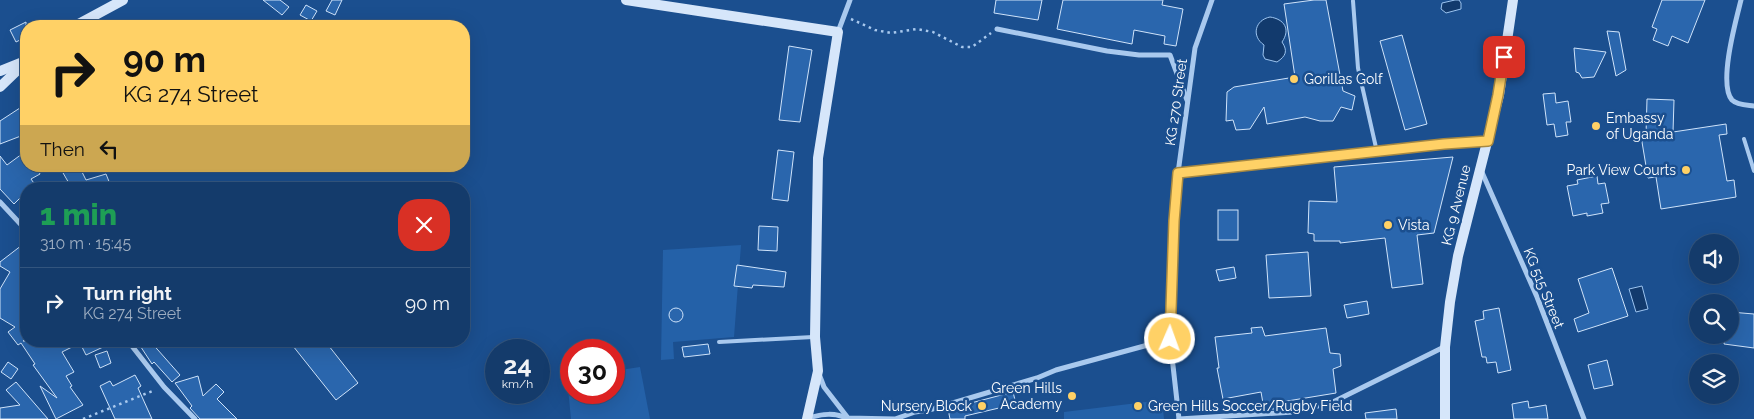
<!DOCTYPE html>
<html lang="en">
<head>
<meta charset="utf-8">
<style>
  body { margin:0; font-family:Raleway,sans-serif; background:#214673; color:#f1f3f6; height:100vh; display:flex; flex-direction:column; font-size:19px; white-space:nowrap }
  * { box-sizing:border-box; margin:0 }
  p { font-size:16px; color:#9dadc1 }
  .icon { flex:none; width:28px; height:28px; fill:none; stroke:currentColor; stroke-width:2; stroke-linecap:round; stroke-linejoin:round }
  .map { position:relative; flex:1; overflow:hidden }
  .drawer { position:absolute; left:20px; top:182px; width:450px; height:165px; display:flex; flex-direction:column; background:#143b6b; border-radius:20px; box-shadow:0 5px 20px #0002,0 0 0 1px #33557e }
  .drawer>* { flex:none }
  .banner { position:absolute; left:20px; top:20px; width:450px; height:152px; border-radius:20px; box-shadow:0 5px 20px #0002,0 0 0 1px #33557e; background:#ffd166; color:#111; overflow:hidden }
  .controls { position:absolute; left:1689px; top:234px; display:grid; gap:10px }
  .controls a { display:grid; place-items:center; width:50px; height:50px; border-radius:50%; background:#143b6b; box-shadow:0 5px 20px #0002,0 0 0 1px #33557e; font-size:25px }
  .speed { position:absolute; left:485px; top:339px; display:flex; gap:10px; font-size:25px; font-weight:700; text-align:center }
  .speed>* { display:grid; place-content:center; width:65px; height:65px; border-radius:50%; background:#143b6b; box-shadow:0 5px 20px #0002,0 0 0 1px #33557e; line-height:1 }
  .speed small { font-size:12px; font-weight:400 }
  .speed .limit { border:8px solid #d22; background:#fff; color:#111 }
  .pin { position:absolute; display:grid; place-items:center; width:42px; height:42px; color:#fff; margin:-21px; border-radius:10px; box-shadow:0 2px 8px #0006 }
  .me { position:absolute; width:55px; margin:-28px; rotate:2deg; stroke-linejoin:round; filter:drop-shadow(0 0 4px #0008) }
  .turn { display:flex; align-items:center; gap:18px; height:105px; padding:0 20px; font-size:22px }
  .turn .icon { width:65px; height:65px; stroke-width:2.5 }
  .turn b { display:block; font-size:35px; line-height:42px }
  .then { display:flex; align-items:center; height:48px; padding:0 20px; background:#0003; gap:10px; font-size:19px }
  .round { display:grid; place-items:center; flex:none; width:52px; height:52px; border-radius:20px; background:#214673 }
  .head { display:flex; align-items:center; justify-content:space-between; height:85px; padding:0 20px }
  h1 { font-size:30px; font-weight:800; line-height:38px; color:#1e9e55 }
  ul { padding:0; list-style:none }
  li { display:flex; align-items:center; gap:15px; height:70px; padding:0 20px; border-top:1px solid #33557e }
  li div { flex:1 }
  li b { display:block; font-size:19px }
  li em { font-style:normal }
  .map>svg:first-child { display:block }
  .green { fill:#2461a8 }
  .water { fill:#123a6d; stroke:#9cc4f0 }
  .building { fill:#2a66ad; stroke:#cfe3fa }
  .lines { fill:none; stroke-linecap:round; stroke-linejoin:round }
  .path { stroke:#a9c9ee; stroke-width:2.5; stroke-dasharray:2.5 4; stroke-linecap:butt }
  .lane { stroke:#a9c9ee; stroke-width:4 }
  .street { stroke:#a9c9ee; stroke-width:5 }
  .secondary { stroke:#d6e6fa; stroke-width:10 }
  .route-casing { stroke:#a68842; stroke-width:12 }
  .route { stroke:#ffd166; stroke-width:9 }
  .poi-dot { fill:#ffd166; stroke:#1b4f8f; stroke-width:2 }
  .labels { text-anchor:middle; stroke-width:5; stroke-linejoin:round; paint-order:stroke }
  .poi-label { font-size:14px; fill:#fff; stroke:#1b4f8f; text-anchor:start }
  .street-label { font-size:14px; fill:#fff; stroke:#1b4f8f }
</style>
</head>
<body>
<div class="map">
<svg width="1754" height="419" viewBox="0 0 1754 419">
  <rect width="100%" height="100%" fill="#1b4f8f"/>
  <g class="green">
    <path d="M741,245L734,337L673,342L674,359L661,360L663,250Z"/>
    <path d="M640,367L650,419H571L567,378L571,377V392H614V371Z"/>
    <path d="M1162,400L1164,419H1064V412Z"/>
  </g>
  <g class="water">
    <path d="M1455,0H1459L1461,3V9L1446,13L1441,9L1442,3Z"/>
    <path d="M1270,17C1284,19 1291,29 1282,42C1288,51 1286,56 1277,62L1265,59L1263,55L1264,45C1251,36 1255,20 1270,17Z"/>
    <path d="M1642,286L1648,309L1636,312L1629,289Z"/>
  </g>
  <g class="building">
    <path d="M263,0H280L289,7L282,15Z"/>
    <path d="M332,0H342L335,15L326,11Z"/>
    <path d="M996,0H1042L1038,20L994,13Z"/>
    <path d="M1063,0H1163L1162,5L1183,9L1176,46L1164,44L1165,36L1134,30L1132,44L1057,29Z"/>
    <path d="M1314,0H1326L1343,91L1355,96L1352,110L1341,107L1333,121H1320L1305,117L1267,124L1264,107L1250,129L1236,130L1233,120L1226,121L1227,92L1234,87L1295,77L1284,4Z"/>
    <path d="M1662,0H1705L1688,43L1672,36L1668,46L1653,40L1657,29L1652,27Z"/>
    <path d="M306,5L317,11L311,21L300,15Z"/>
    <path d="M26,22V37L16,42L10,30Z"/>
    <path d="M1607,31L1619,32L1626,70L1616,76Z"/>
    <path d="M1402,35L1427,124L1405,130L1380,41Z"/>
    <path d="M789,46L812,50L800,122L779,120Z"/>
    <path d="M1574,48L1606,52L1594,77L1582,78L1579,73L1576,72Z"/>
    <path d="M1555,93L1556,103L1568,101L1571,122H1566L1568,135L1556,137L1554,124L1547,125L1543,94Z"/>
    <path d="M1647,99L1674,100L1673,132L1726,124L1727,134L1719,135L1727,181L1734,180L1736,197L1661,209L1656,177L1648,178L1641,136L1646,135Z"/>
    <path d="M26,104V134L0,144V121Z"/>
    <path d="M778,150L794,152L788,201L772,199Z"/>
    <path d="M26,151V166H36L40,174L31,179L38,189H26V192L14,204L0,189V156L7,165Z"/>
    <path d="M1453,157L1434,233L1417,235L1423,284L1392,288L1385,238L1340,243V241H1314V234L1308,233L1309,201L1337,202L1334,167Z"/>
    <path d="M59,166H79L86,180L106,174L112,189H66V187L70,185Z"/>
    <path d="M1597,176L1598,184L1605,183L1609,203L1601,204L1603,213L1587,216V213L1573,216L1567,186L1578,184L1577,180Z"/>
    <rect x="1218" y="210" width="20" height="30"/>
    <path d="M759,226L778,227L777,251L758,250Z"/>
    <path d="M26,242V339L23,341H116L86,355L80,343L62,352L74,372L66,376L72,386L70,387L83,405L56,419L40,386L57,398L33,365L35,364L21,343L18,345L8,332L15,327L0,318V289L10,272L0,266V262Z"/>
    <path d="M1308,252L1311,296L1269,298L1266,255Z"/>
    <path d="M737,265L786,272L784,287L753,285L752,288L734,286Z"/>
    <path d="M1234,267L1236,278L1219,281L1216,270Z"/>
    <path d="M1612,268L1628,316L1578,332L1574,319L1589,313L1578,279Z"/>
    <path d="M1367,301L1369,314L1347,318L1344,305Z"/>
    <circle cx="676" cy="315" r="7"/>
    <path d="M1499,308L1511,370L1498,373L1496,362L1487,363L1486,357H1482L1475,321L1484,319L1483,311Z"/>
    <path d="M1730,312L1754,314V348L1724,344L1725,335H1730Z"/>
    <path d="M1262,327L1265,336L1326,328L1330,353L1340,354L1341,366L1333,369L1336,393L1275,403V409H1264L1261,392L1223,399L1217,368H1219L1215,337L1252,333L1251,328Z"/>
    <path d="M137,341H150L180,375L172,382L154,362L152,364Z"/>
    <path d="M289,341H325L358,383L336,400Z"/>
    <path d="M708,344L710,354L684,357L682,347Z"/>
    <path d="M107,351L111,363L100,368L95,355Z"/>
    <path d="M1607,360L1613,385L1594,389L1588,365Z"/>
    <path d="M8,362L18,369L11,379L1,372Z"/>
    <path d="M135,375L141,386L138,388L152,419H115L100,386L110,381L113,386Z"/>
    <path d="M198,376L203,396L216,384L224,392L217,399L237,419H200L190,408L192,406L175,383Z"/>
    <path d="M16,382L48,419H0V408L20,405L6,390Z"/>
    <path d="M1013,392L1016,404L965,416V419H950L948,409Z"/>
    <path d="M1528,401L1529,408L1546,405L1548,419H1514L1512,404Z"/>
    <path d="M1396,409L1397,419H1366L1365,413Z"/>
  </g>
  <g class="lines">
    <g class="path">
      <path d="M851,19L875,30L891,33L917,29L933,32L962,47H972L991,33"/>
      <path d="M83,419L155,390"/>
    </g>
    <g class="lane">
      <path d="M1353,1L1358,68L1377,152"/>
      <path d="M1744,139L1754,171"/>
      <path d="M719,342L813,337"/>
    </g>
    <g class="street">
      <path d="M1741,0C1736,20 1718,84 1732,100C1737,105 1747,105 1754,106"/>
      <path d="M997,29L1107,51L1139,55H1170L1187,100"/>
      <path d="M838,32L850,0"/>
      <path d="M1481,170L1537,297L1584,419"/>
      <path d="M1178,173L1444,144L1488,141"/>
      <path d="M0,202L26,230"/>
      <path d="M128,341L164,387L195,419"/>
      <path d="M819,374L824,387L848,418L895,419L915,412L929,410L1037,378L1056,370L1170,339"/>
      <path d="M808,418C822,414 835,412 848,419"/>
      <path d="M1179,419L1170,339L1174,221L1178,173L1195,48L1212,0"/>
      <path d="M1179,419L1294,412L1333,402L1444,347"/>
    </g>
    <g class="secondary">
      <path d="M626,0L838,32L818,158L815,337L818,371L807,419"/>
      <path d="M75,26L123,0"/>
      <path d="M0,71L23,62"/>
      <path d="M0,87L26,62"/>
      <path d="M1445,419V347L1450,302L1458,256L1499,95L1513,0"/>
    </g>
  </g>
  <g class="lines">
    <defs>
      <path id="route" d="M1170,339L1174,221L1178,173L1444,144L1488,141L1498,95L1504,57"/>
    </defs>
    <use href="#route" class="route-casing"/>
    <use href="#route" class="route"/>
  </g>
  <g class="poi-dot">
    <circle cx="1294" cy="79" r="5"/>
    <circle cx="1596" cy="126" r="5"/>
    <circle cx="1686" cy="170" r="5"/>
    <circle cx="1388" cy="225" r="5"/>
    <circle cx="1072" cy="396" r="5"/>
    <circle cx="982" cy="406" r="5"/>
    <circle cx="1138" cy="406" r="5"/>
  </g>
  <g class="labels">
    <g class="poi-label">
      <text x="1304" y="84">Gorillas Golf</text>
      <text x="1606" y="123">Embassy<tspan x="1606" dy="16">of Uganda</tspan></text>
      <text x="1676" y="175" text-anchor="end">Park View Courts</text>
      <text x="1398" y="230">Vista</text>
      <text x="1062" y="393" text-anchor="end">Green Hills<tspan x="1062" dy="16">Academy</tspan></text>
      <text x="972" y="411" text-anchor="end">Nursery Block</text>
      <text x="1148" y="411">Green Hills Soccer/Rugby Field</text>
    </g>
    <g class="street-label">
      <text transform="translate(1176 102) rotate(-82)" y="5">KG 270 Street</text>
      <text transform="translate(1456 205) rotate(-76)" y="5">KG 9 Avenue</text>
      <text transform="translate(1544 288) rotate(68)" y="5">KG 515 Street</text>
    </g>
  </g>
</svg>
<div class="controls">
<a><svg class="icon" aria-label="sound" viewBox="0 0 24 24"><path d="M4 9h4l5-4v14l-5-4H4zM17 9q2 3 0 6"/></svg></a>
<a><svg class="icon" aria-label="search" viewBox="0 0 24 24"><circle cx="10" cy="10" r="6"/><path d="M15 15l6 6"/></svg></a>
<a><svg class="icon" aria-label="layers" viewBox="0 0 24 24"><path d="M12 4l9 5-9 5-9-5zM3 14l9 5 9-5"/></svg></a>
</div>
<div class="speed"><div>24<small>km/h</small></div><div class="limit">30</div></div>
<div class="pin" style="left:1504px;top:57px;background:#d93025"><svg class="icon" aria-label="arrive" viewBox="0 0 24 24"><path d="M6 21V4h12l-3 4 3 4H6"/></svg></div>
<svg class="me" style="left:1170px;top:339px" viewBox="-20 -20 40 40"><circle r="17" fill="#ffd166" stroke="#fff" stroke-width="3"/><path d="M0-11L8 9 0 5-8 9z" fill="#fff"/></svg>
<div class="banner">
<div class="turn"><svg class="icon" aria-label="right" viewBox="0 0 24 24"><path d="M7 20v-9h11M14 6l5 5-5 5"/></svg><div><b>90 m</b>KG 274 Street</div></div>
<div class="then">Then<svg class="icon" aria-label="left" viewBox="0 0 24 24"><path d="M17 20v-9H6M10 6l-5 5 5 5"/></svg></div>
</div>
<section class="drawer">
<div class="head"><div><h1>1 min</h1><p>310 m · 15:45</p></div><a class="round" style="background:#d93025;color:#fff"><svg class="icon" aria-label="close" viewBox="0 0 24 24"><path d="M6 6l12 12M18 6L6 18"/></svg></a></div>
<ul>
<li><svg class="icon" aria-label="right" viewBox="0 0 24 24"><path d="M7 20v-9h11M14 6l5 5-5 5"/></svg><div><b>Turn right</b><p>KG 274 Street</p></div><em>90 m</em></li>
</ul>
</section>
</div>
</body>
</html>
